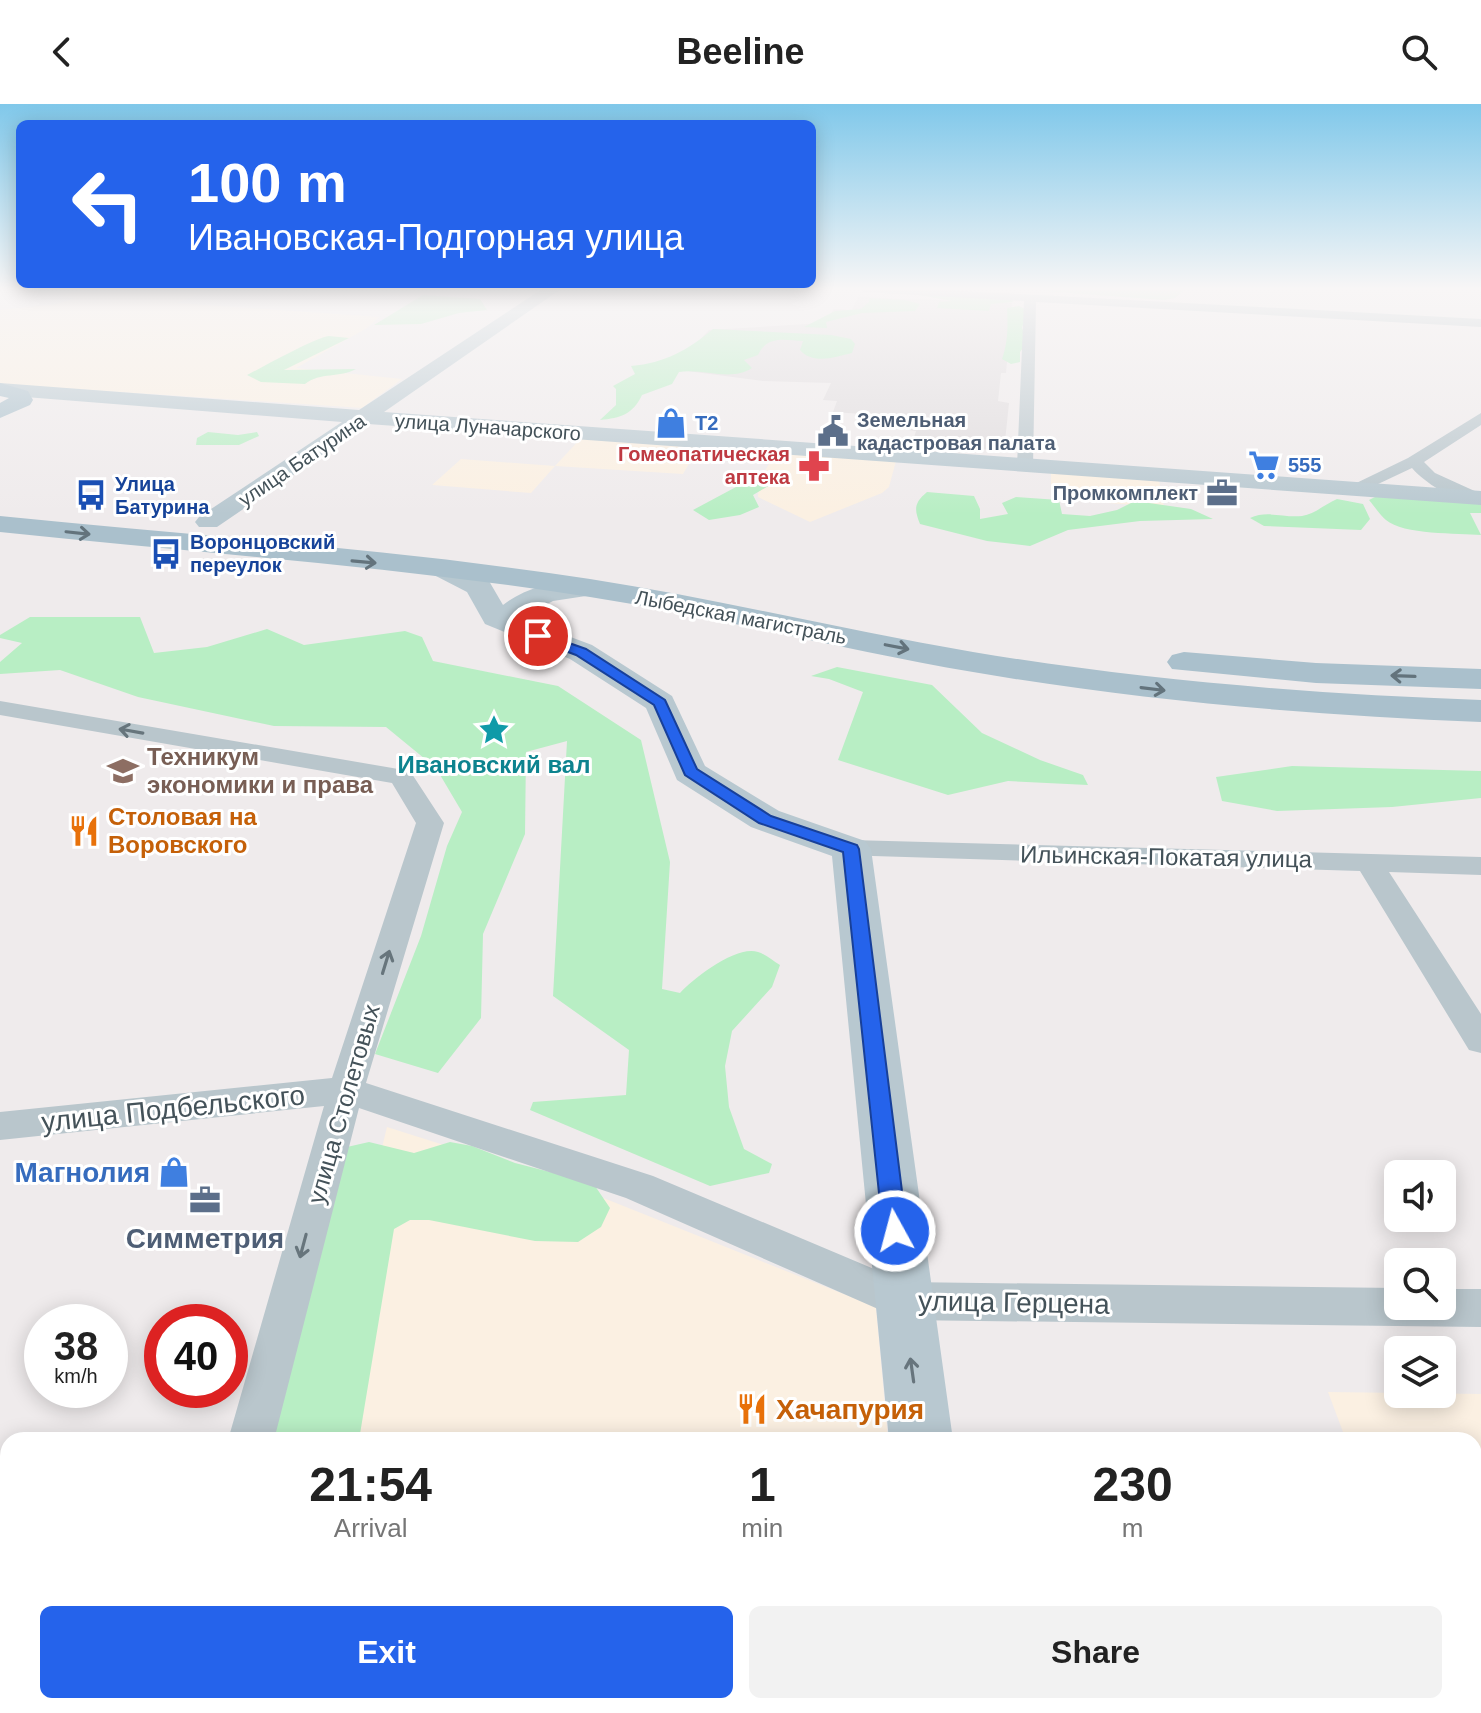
<!DOCTYPE html>
<html lang="en">
<head>
<meta charset="utf-8">
<style>
  body { margin:0; font-family:Arial,sans-serif; background:#f2f2f2; color:#222; height:100vh; display:flex; flex-direction:column; font-size:30px; white-space:nowrap }
  * { box-sizing:border-box; margin:0 }
  p { font-size:26px; color:#767676 }
  .icon { flex:none; width:44px; height:44px; fill:none; stroke:currentColor; stroke-width:2; stroke-linecap:round; stroke-linejoin:round }
  .map { position:relative; flex:1; overflow:hidden }
  .panel { position:absolute; left:0px; top:1328px; width:1482px; height:282px; display:flex; flex-direction:column; background:#fff; border-radius:24px 24px 0 0; box-shadow:0 4px 20px #0003 }
  .panel>* { flex:none }
  .guide { position:absolute; left:16px; top:16px; width:800px; height:168px; border-radius:12px; box-shadow:0 4px 20px #0003; background:#2563eb; color:#fff; overflow:hidden }
  .fabs { position:absolute; left:1384px; top:1056px; display:grid; gap:16px }
  .fabs a { display:grid; place-items:center; width:72px; height:72px; border-radius:12px; background:#fff; box-shadow:0 4px 20px #0003; font-size:40px }
  .speed { position:absolute; left:24px; top:1200px; display:flex; gap:16px; font-size:40px; font-weight:700; text-align:center }
  .speed>* { display:grid; place-content:center; width:104px; height:104px; border-radius:50%; background:#fff; box-shadow:0 4px 20px #0003; line-height:1 }
  .speed small { font-size:20px; font-weight:400 }
  .speed .limit { border:12px solid #d22; background:#fff; color:#111 }
  .pin { position:absolute; display:grid; place-items:center; width:68px; height:68px; color:#fff; margin:-34px; border:4px solid #fff; border-radius:50%; box-shadow:0 2px 8px #0007 }
  .me { position:absolute; width:88px; margin:-44px; rotate:353deg; stroke-linejoin:round; filter:drop-shadow(0 0 6px #0008) }
  .turn { display:flex; align-items:center; gap:28px; height:168px; padding:0 40px; font-size:36px }
  .turn .icon { width:104px; height:104px; stroke-width:2.5 }
  .turn b { display:block; font-size:56px; line-height:68px }
  .eta { display:flex; justify-content:space-evenly; align-items:center; height:136px; text-align:center }
  .eta b { font-size:48px; font-weight:700; line-height:56px }
  .action { display:flex; gap:16px; margin-top:auto; padding:16px 40px }
  .action a { flex:1; height:92px; border-radius:12px; background:#2563eb; color:#fff; font-size:32px; font-weight:700; line-height:92px; text-align:center }
  .action a+a { background:#f2f2f2; color:#222 }
  header { display:flex; justify-content:space-between; align-items:center; height:104px; padding:0 40px; background:#fff; font-size:36px; font-weight:700 }
  .map>svg:first-child { display:block }
  .commercial { fill:#fbf0e2 }
  .education { fill:#e0dcde }
  .green { fill:#b8eec4 }
  .lines { fill:none; stroke-linecap:round; stroke-linejoin:round }
  .street { fill:#b9c6cc; fill-rule:evenodd }
  .secondary { fill:#b8c8d0; fill-rule:evenodd }
  .primary { fill:#aac0cc; fill-rule:evenodd }
  .oneway { stroke:#63737c }
  .oneway2 { stroke:#67757c }
  .oneway3 { stroke:#67757d }
  .route { fill:#2563eb; stroke:#184099; stroke-width:2 }
  .labels { text-anchor:middle; stroke-width:6; stroke-linejoin:round; paint-order:stroke }
  .far-service-label { font-size:20px; font-weight:bold; fill:#4e5e75; stroke:#fff; text-anchor:start }
  .far-shop-label { font-size:20px; font-weight:bold; fill:#366cbe; stroke:#fff; text-anchor:start }
  .far-street-label { font-size:20px; fill:#445259; stroke:#fff }
  .far-health-label { font-size:20px; font-weight:bold; fill:#be3a42; stroke:#fff; text-anchor:end }
  .far-transit-label { font-size:20px; font-weight:bold; fill:#164399; stroke:#fff; text-anchor:start }
  .education-label { font-size:24px; font-weight:bold; fill:#785e54; stroke:#fff; text-anchor:start }
  .culture-label { font-size:24px; font-weight:bold; fill:#0d838f; stroke:#fff }
  .food-label { font-size:24px; font-weight:bold; fill:#c56008; stroke:#fff; text-anchor:start }
  .street-label { font-size:24px; fill:#445259; stroke:#fff }
  .near-street-label { font-size:28px; fill:#445259; stroke:#fff }
  .near-shop-label { font-size:28px; font-weight:bold; fill:#366cbe; stroke:#fff; text-anchor:end }
  .near-service-label { font-size:28px; font-weight:bold; fill:#4e5e75; stroke:#fff }
  .near-food-label { font-size:28px; font-weight:bold; fill:#c56008; stroke:#fff; text-anchor:start }
</style>
</head>
<body>
<header><svg class="icon" aria-label="back" viewBox="0 0 24 24"><path d="M15 5l-7 7 7 7"/></svg>Beeline<svg class="icon" aria-label="search" viewBox="0 0 24 24"><circle cx="10" cy="10" r="6"/><path d="M15 15l6 6"/></svg></header>
<div class="map">
<svg width="1481" height="1609" viewBox="0 0 1481 1609">
  <rect width="100%" height="100%" fill="#efebec"/>
  <g class="commercial">
    <path d="M83,185H211L177,199L379,213L367,224L296,264L402,275L362,304L0,280V206L58,200L75,194L60,192Z"/>
    <path d="M582,333L700,341L683,370L555,362L531,389L432,381L461,355L555,362Z"/>
    <path d="M777,347L896,357L889,383L882,389L810,418L758,393L759,376Z"/>
    <path d="M1051,368L1159,376L1164,403L1051,395Z"/>
    <path d="M387,1023L576,1083L876,1203L888,1336H310Z"/>
    <path d="M1328,1288L1481,1290V1609H1444L1441,1602H1474V1336H1346Z"/>
    <path d="M243,1602H913L914,1609H242Z"/>
  </g>
  <path class="education" d="M858,193L1012,199L1006,269H1001L998,297L1009,299L1004,347L912,340L916,327L908,326L910,320L905,319L906,313L833,308L837,297L823,296L831,279L763,277L672,265L709,226L824,219L834,205L852,206Z"/>
  <g class="green">
    <path d="M1045,185H1186L1175,194L1164,196L1043,187Z"/>
    <path d="M908,189L1012,195L1013,198L991,200L989,207L937,204L939,198L952,197Z"/>
    <path d="M423,191L480,195L487,206L459,209L421,220L374,221Z"/>
    <path d="M869,194L905,196L920,200L915,207L862,209L826,218L827,224L804,223L835,207L861,205L869,198Z"/>
    <path d="M1019,202L1027,206L1022,224L1028,237L1020,248V258L1011,260L1002,255C1008,238 1008,222 1007,204Z"/>
    <path d="M713,225L831,231L851,235L855,240L852,249C835,253 813,261 800,246L803,237C785,236 767,231 758,251L744,256L752,264C731,278 703,264 679,268L672,280L642,291C633,310 621,314 600,316L616,301V285L613,282L635,270L631,262C665,259 688,246 713,225Z"/>
    <path d="M329,232L349,234L284,266L356,265C340,274 320,268 305,280L261,278L247,271C265,262 314,234 329,232Z"/>
    <path d="M208,328L238,331L257,328L259,332L239,341H196L197,334Z"/>
    <path d="M759,376L777,377L753,391L759,403L740,411L709,416L693,406L736,383Z"/>
    <path d="M927,388L974,392L980,405V415L1008,410L1002,399L1016,393L1059,396L1062,410L1090,412L1117,406L1135,397L1191,405L1213,415L1140,417L1068,426L1030,442L987,437L920,420C914,405 914,399 927,388Z"/>
    <path d="M1377,392L1481,400V409H1470L1481,431C1458,429 1403,431 1386,416C1380,411 1374,402 1369,396Z"/>
    <path d="M1337,395L1363,400L1370,415L1361,426L1264,422L1250,414C1267,406 1284,414 1302,412C1315,410 1325,400 1337,395Z"/>
    <path d="M30,513H140L154,549L207,543L267,525L304,541L405,527L422,533L433,557L558,582L641,636L670,758L662,885L680,889C694,874 736,841 758,848C765,850 773,857 780,861L772,883L732,927L725,962L729,1003L744,1045L772,1060L769,1069L710,1082L530,1006L533,998L626,991L629,946L553,892L567,637L526,648L525,730L483,830L481,914L438,969L375,950L421,832L447,742L462,708L436,664L386,623L274,622L138,593L60,566L0,570V558L22,539L0,534V531Z"/>
    <path d="M837,563L932,581L982,629L1040,656L1083,671L1088,681L1008,677L948,691L838,656L863,588L829,575L811,572Z"/>
    <path d="M1292,662L1481,667V694L1392,703L1277,707L1222,697L1216,673Z"/>
    <path d="M369,1038L414,1049L450,1038L472,1042L515,1059L593,1079L610,1104L601,1123L578,1138L535,1137L429,1116H410L394,1125L359,1336H267L347,1043Z"/>
  </g>
  <g class="lines">
    <g class="street">
      <path d="M858,185H926L1481,215V223L1036,198L1033,362L1025,367L1017,362L1024,197L864,188Z"/>
      <path d="M1481,309V321L1424,358L1435,369L1479,389V397C1458,401 1425,379 1412,364L1359,389L1353,390L1344,385L1408,354Z"/>
      <path d="M0,597L410,667L444,719L366,979L653,1072L905,1178L1398,1184V1202H1442V1185H1481V1223L903,1216L626,1094L359,1004L274,1336H228L324,1002L0,1036V1008L332,974L416,719L392,679L0,611Z"/>
      <path d="M851,736L1481,753V771L1389,768L1481,910V949L1469,946L1360,767L841,751L837,745L841,739Z"/>
      <path d="M154,1602H208L206,1609H152Z"/>
    </g>
    <g class="secondary">
      <path d="M542,185H561L384,308L1481,387V401L368,320L217,423H199L195,418L199,413L342,318L0,291V279L359,306Z"/>
      <path d="M444,457L489,477L503,501C527,482 569,471 599,478L603,484L599,490L553,497L528,510V517L592,541L672,592L705,662L779,707L865,737L871,745L953,1336H889L832,752L751,723L677,676L646,604L570,555L485,520L467,488L434,471L430,465L434,459Z"/>
      <rect x="917" y="1602" width="76" height="7"/>
    </g>
    <g class="primary">
      <path d="M0,279L28,287L33,296L30,301L0,314V299L9,294L0,292Z"/>
      <path d="M0,412C197,432 394,445 590,475C718,495 845,526 973,548C1141,576 1311,590 1481,596V618C1311,611 1141,597 973,568C845,546 718,513 590,493C394,462 197,449 0,428Z"/>
      <path d="M1184,548L1316,559L1481,565V585L1316,579L1172,565L1167,558L1172,551Z"/>
    </g>
  </g>
  <defs><path id="oneway-shaft" d="M-6 0H5M1.5-3L5.5 0L1.5 3" fill="none" stroke-width="1.6" stroke-linecap="round" stroke-linejoin="round" transform="scale(2)"/></defs>
  <g class="oneway">
    <use href="#oneway-shaft" transform="translate(78 429) rotate(6)"/>
    <use href="#oneway-shaft" transform="translate(364 458) rotate(5)"/>
    <use href="#oneway-shaft" transform="translate(897 543) rotate(11)"/>
    <use href="#oneway-shaft" transform="translate(1403 572) rotate(-178)"/>
    <use href="#oneway-shaft" transform="translate(1153 585) rotate(7)"/>
  </g>
  <g class="oneway2">
    <use href="#oneway-shaft" transform="translate(131 627) rotate(-170)"/>
    <use href="#oneway-shaft" transform="translate(386 858) rotate(-73)"/>
    <use href="#oneway-shaft" transform="translate(303 1142) rotate(105)"/>
  </g>
  <use class="oneway3" href="#oneway-shaft" transform="translate(912 1266) rotate(-98)"/>
  <linearGradient id="sky" x2="0" y2="1"><stop stop-color="#80c8ea"/><stop offset="0.45" stop-color="#f8f6f6"/><stop offset="1" stop-color="#f8f6f6" stop-opacity="0"/></linearGradient>
  <rect width="1481" height="410" fill="url(#sky)"/>
  <path class="route" d="M538,528L586,545L665,596L697,665L771,712L857,741L859,745L907,1127L904,1135L895,1138L887,1135L883,1127L843,748L759,719L685,671L654,601L576,551L533,535L531,532Z"/>
  <defs>
    <symbol id="shop-bare" viewBox="-9 -9 18 18"><path d="M-5-2.5h2.3a2.7 3.5 0 0 1 5.4 0H5L5.5 6h-11ZM-1.5-2.5h3a1.5 2.3 0 0 0-3 0Z" fill="#3f7fe0" stroke="#fff" stroke-width="2.5" paint-order="stroke"/></symbol>
    <symbol id="civic-bare" viewBox="-9 -9 18 18"><path d="M-.6-6.5H3V-4.5H.6V-3L4-1V1h2V6H-6V1h2V-1L-.6-3ZM-1.2 2.5V6h2.4V2.5Z" fill="#5c6f8a" stroke="#fff" stroke-width="2.5" paint-order="stroke"/></symbol>
    <symbol id="supermarket-bare" viewBox="-9 -9 18 18"><path d="M-6-5.5h2.5l.6 2H6L4.5 2H-2.5L-4.4-4H-6ZM-1.5 3.2a1.3 1.3 0 1 0 .1 0ZM3 3.2a1.3 1.3 0 1 0 .1 0Z" fill="#3f7fe0" stroke="#fff" stroke-width="2.5" paint-order="stroke"/></symbol>
    <symbol id="pharmacy-bare" viewBox="-9 -9 18 18"><path d="M-2-6h4v4h4v4h-4v4h-4v-4h-4v-4h4Z" fill="#e0444e" stroke="#fff" stroke-width="2.5" paint-order="stroke"/></symbol>
    <symbol id="office-bare" viewBox="-9 -9 18 18"><path d="M-6-3h4V-5.5h4V-3h4V5H-6ZM-1-4.5V-3h2v-1.5ZM-6 0V1H6V0Z" fill="#5c6f8a" stroke="#fff" stroke-width="2.5" paint-order="stroke"/></symbol>
    <symbol id="bus-bare" viewBox="-9 -9 18 18"><path d="M-5-6H5V4H4V6H2V4H-2V6H-4V4H-5ZM-3.5-4V0h7V-4ZM-3.5 1.2v1.5H-2V1.2ZM2 1.2v1.5H3.5V1.2Z" fill="#1a4fb4" stroke="#fff" stroke-width="2.5" paint-order="stroke"/></symbol>
    <symbol id="sight-bare" viewBox="-9 -9 18 18"><path d="M0-6L1.8-2.2L6-1.7L2.9 1.2L3.7 5.4L0 3.3L-3.7 5.4L-2.9 1.2L-6-1.7L-1.8-2.2Z" fill="#0f9aa8" stroke="#fff" stroke-width="2.5" paint-order="stroke"/></symbol>
    <symbol id="university-bare" viewBox="-9 -9 18 18"><path d="M0-5L7-2L0 1L-7-2ZM-4 1L0 2.5L4 1V4Q0 6-4 4Z" fill="#8d6e63" stroke="#fff" stroke-width="2.5" paint-order="stroke"/></symbol>
    <symbol id="restaurant-bare" viewBox="-9 -9 18 18"><path d="M-5-6h1v4h1v-4h1v4h1v-4h1v5L-1.5 .5V6h-2V.5L-5-1ZM5-6V6H3V1.5H1.5Q1.5-4 5-6Z" fill="#e8710a" stroke="#fff" stroke-width="2.5" paint-order="stroke"/></symbol>
  </defs>
  <g fill-rule="evenodd">
    <use href="#shop-bare" x="649" y="297" width="44" height="44"/>
    <use href="#civic-bare" x="811" y="305" width="44" height="44"/>
    <use href="#supermarket-bare" x="1242" y="339" width="44" height="44"/>
    <use href="#pharmacy-bare" x="792" y="340" width="44" height="44"/>
    <use href="#office-bare" x="1200" y="367" width="44" height="44"/>
    <use href="#bus-bare" x="69" y="369" width="44" height="44"/>
    <use href="#bus-bare" x="144" y="428" width="44" height="44"/>
    <use href="#sight-bare" x="472" y="604" width="44" height="44"/>
    <use href="#university-bare" x="101" y="645" width="44" height="44"/>
    <use href="#restaurant-bare" x="62" y="705" width="44" height="44"/>
    <use href="#shop-bare" x="152" y="1046" width="44" height="44"/>
    <use href="#office-bare" x="183" y="1074" width="44" height="44"/>
    <use href="#restaurant-bare" x="730" y="1283" width="44" height="44"/>
  </g>
  <g class="labels">
    <g class="far-service-label">
      <text x="857" y="323">Земельная<tspan x="857" dy="23">кадастровая палата</tspan></text>
      <text x="1198" y="396" text-anchor="end">Промкомплект</text>
    </g>
    <g class="far-shop-label">
      <text x="695" y="326">T2</text>
      <text x="1288" y="368">555</text>
    </g>
    <g class="far-street-label">
      <text transform="translate(488 323) rotate(4)" y="7">улица Луначарского</text>
      <text transform="translate(302 356) rotate(-34)" y="7">улица Батурина</text>
      <text transform="translate(741 513) rotate(11)" y="7">Лыбедская магистраль</text>
    </g>
    <g class="far-health-label">
      <text x="790" y="357">Гомеопатическая<tspan x="790" dy="23">аптека</tspan></text>
    </g>
    <g class="far-transit-label">
      <text x="115" y="387">Улица<tspan x="115" dy="23">Батурина</tspan></text>
      <text x="190" y="445">Воронцовский<tspan x="190" dy="23">переулок</tspan></text>
    </g>
    <g class="education-label">
      <text x="147" y="661">Техникум<tspan x="147" dy="28">экономики и права</tspan></text>
    </g>
    <g class="culture-label">
      <text x="494" y="669">Ивановский вал</text>
    </g>
    <g class="food-label">
      <text x="108" y="721">Столовая на<tspan x="108" dy="28">Воровского</tspan></text>
    </g>
    <g class="street-label">
      <text transform="translate(1166 753) rotate(1)" y="8">Ильинская-Покатая улица</text>
      <text transform="translate(344 1000) rotate(-74)" y="8">улица Столетовых</text>
    </g>
    <g class="near-street-label">
      <text transform="translate(173 1004) rotate(-6)" y="10">улица Подбельского</text>
      <text transform="translate(1014 1198) rotate(1)" y="10">улица Герцена</text>
    </g>
    <g class="near-shop-label">
      <text x="150" y="1078">Магнолия</text>
    </g>
    <g class="near-service-label">
      <text x="205" y="1144">Симметрия</text>
    </g>
    <g class="near-food-label">
      <text x="776" y="1315">Хачапурия</text>
    </g>
  </g>
</svg>
<div class="fabs">
<a><svg class="icon" aria-label="sound" viewBox="0 0 24 24"><path d="M4 9h4l5-4v14l-5-4H4zM17 9q2 3 0 6"/></svg></a>
<a><svg class="icon" aria-label="search" viewBox="0 0 24 24"><circle cx="10" cy="10" r="6"/><path d="M15 15l6 6"/></svg></a>
<a><svg class="icon" aria-label="layers" viewBox="0 0 24 24"><path d="M12 4l9 5-9 5-9-5zM3 14l9 5 9-5"/></svg></a>
</div>
<div class="speed"><div>38<small>km/h</small></div><div class="limit">40</div></div>
<div class="pin" style="left:538px;top:532px;background:#d93025"><svg class="icon" aria-label="arrive" viewBox="0 0 24 24"><path d="M6 21V4h12l-3 4 3 4H6"/></svg></div>
<svg class="me" style="left:895px;top:1127px" viewBox="-20 -20 40 40"><circle r="17" fill="#2563eb" stroke="#fff" stroke-width="3"/><path d="M0-11L8 9 0 5-8 9z" fill="#fff"/></svg>
<div class="guide">
<div class="turn"><svg class="icon" aria-label="left" viewBox="0 0 24 24"><path d="M17 20v-9H6M10 6l-5 5 5 5"/></svg><div><b>100 m</b>Ивановская-Подгорная улица</div></div>
</div>
<section class="panel">
<div class="eta">
<div><b>21:54</b><p>Arrival</p></div>
<div><b>1</b><p>min</p></div>
<div><b>230</b><p>m</p></div>
</div>
<div class="action"><a>Exit</a><a>Share</a></div>
</section>
</div>
</body>
</html>
